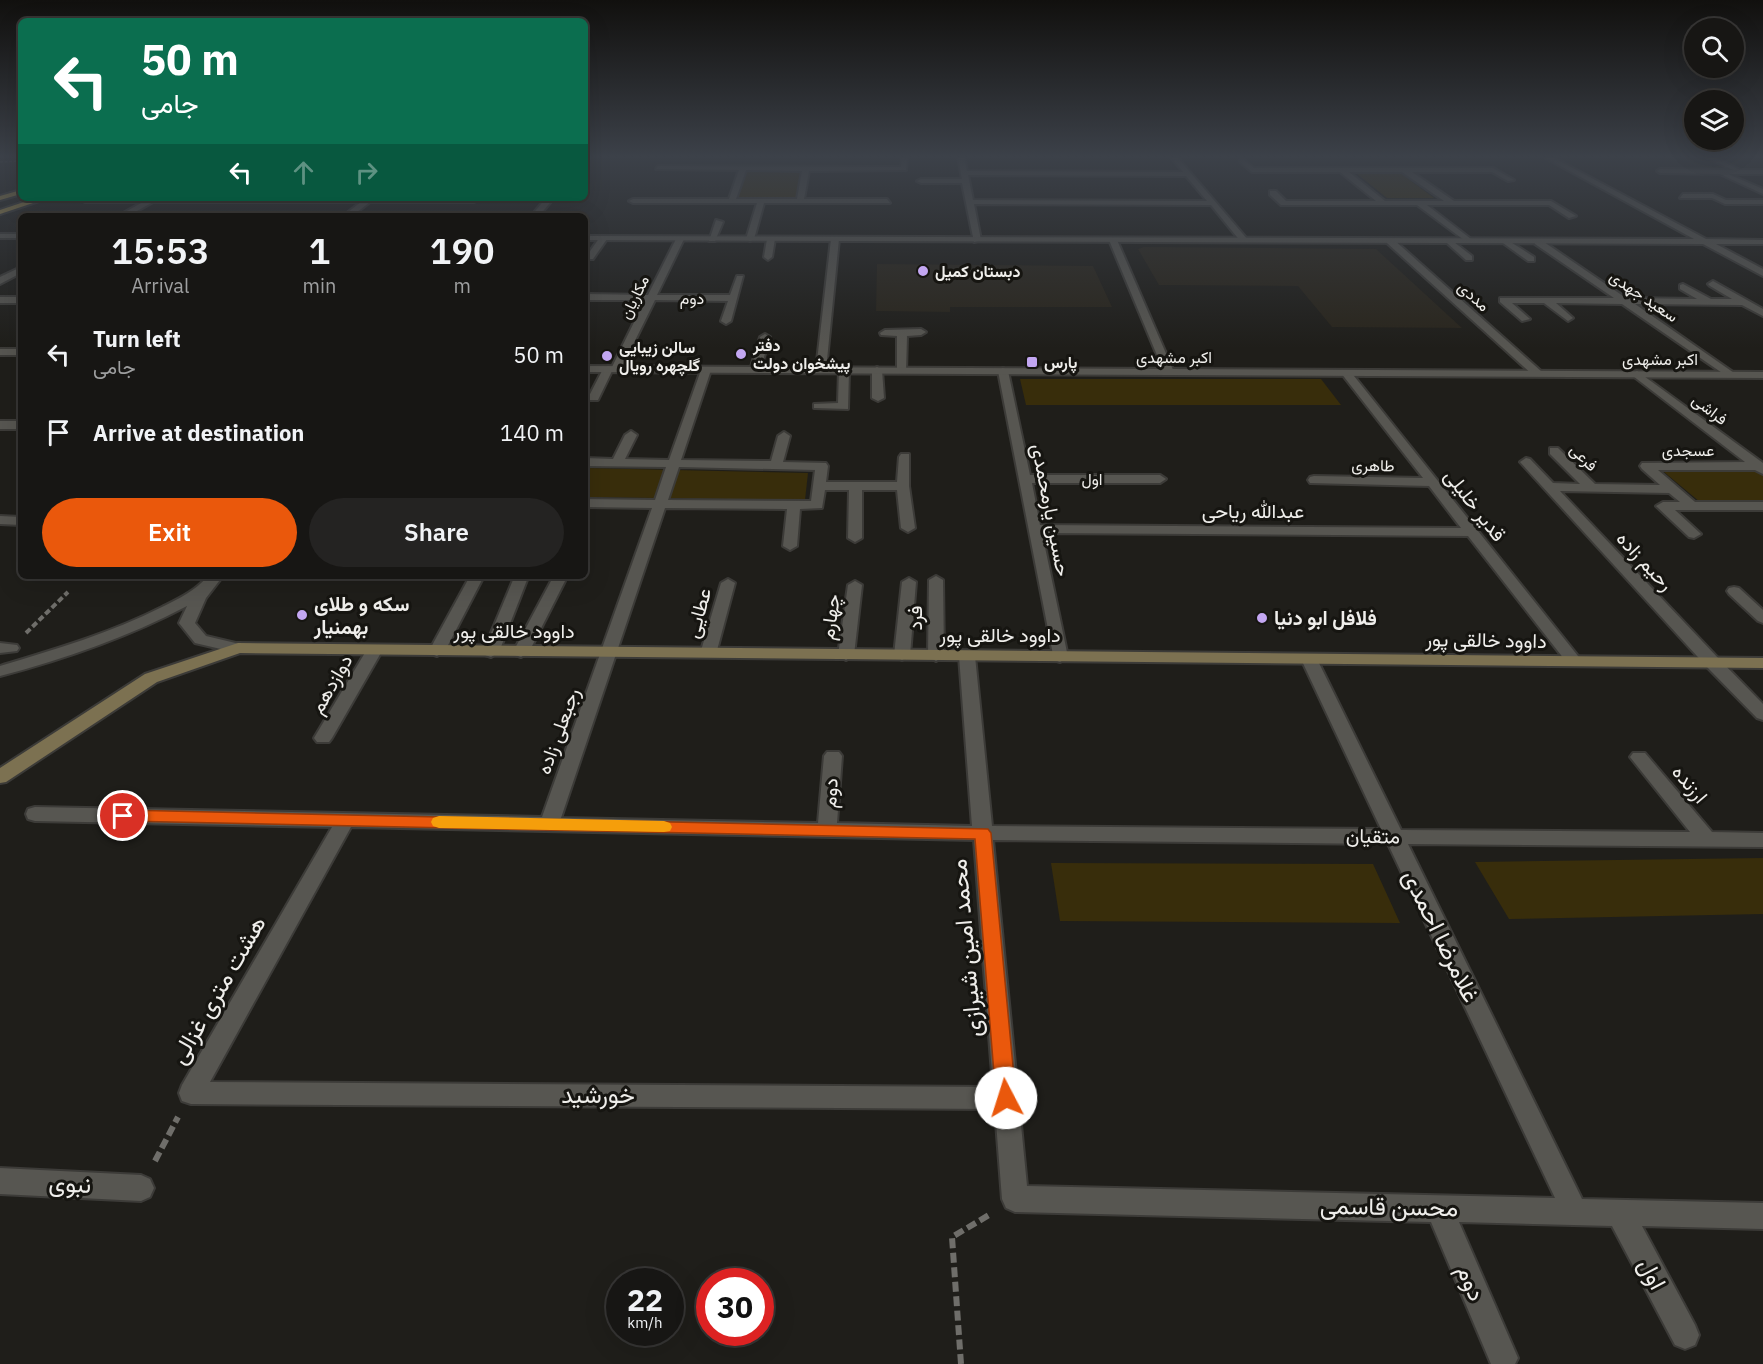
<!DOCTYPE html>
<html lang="en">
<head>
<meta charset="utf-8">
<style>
  body { margin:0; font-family:"IBM Plex Sans",Vazirmatn,sans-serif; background:#242322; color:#f1f3f6; height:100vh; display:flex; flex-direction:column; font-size:22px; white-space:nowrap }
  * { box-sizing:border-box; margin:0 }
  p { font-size:20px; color:#9e9fa0 }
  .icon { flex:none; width:33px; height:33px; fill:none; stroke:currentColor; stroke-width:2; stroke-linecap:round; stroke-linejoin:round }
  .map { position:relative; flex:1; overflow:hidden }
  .details { position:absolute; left:18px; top:213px; width:570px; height:366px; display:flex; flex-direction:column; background:#171614; border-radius:9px; box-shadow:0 6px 24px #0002,0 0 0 2px #363534 }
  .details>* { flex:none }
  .hud { position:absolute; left:18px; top:18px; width:570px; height:183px; border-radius:9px; box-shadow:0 6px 24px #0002,0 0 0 2px #363534; background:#0b6e4f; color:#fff; overflow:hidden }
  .controls { position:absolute; left:1684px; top:18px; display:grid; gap:12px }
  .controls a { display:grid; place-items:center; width:60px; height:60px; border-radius:50%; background:#171614; box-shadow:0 6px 24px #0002,0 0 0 2px #363534; font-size:30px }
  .speed { position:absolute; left:606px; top:1268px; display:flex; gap:12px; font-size:30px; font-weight:700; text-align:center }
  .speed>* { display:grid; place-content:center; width:78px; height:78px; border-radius:50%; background:#171614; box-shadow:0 6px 24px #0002,0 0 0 2px #363534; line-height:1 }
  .speed small { font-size:15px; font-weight:400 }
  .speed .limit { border:9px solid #d22; background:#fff; color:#111 }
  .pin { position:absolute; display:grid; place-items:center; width:51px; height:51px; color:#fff; margin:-26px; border:3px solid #fff; border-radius:50%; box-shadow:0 2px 6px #0007 }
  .me { position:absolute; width:66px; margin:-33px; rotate:355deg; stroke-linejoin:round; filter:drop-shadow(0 0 4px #0008) }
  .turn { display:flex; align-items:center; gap:21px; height:126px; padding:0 24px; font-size:27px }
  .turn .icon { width:78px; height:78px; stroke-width:2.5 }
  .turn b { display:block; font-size:42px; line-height:51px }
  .lanes { display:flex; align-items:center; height:57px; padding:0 24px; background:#0003; justify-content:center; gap:30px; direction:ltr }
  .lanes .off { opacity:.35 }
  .eta { display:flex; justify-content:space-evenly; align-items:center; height:102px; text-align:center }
  .eta b { font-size:36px; font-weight:600; line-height:42px }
  .primary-button { display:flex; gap:12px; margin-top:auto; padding:12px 24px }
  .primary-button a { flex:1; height:69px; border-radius:36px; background:#ea580c; color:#fff; font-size:24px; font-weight:600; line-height:69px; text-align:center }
  .primary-button a+a { background:#242322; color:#f1f3f6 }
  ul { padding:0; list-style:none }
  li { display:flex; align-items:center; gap:18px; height:78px; padding:0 24px }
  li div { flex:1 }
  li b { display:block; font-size:22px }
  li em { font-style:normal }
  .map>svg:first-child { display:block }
  .built { fill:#29251c }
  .green { fill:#382d0b }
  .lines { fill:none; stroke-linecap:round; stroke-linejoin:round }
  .minor-casing { stroke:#3c3b38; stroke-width:4 }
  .tertiary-casing { stroke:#3c3b38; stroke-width:4 }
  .secondary-casing { stroke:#3c3b38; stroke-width:4 }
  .trunk-casing { stroke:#3c3b38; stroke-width:4 }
  .path-far2 { stroke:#6f6e6a; stroke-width:1.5; stroke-dasharray:3 1.5; stroke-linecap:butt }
  .path-far1 { stroke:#6f6e6a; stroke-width:4; stroke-dasharray:6 3; stroke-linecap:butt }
  .path { stroke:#6f6e6a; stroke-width:6; stroke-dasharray:10 4.5; stroke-linecap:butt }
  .minor { fill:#575651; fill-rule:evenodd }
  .tertiary { fill:#575651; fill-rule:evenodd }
  .secondary { fill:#7c7151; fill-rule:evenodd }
  .trunk { fill:#b89f50; fill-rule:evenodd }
  .route { fill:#ea580c; stroke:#983908; stroke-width:1.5 }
  .slow { fill:#f59e0b }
  .poi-dot { fill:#c3a7f2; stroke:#161511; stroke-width:2 }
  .labels { text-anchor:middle; stroke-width:6; stroke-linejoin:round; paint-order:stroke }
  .far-poi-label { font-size:16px; font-weight:bold; fill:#efeeeb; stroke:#161511; text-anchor:start }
  .far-street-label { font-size:16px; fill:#efeeeb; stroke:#161511 }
  .street-label { font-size:20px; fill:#efeeeb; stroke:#161511 }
  .poi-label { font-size:20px; font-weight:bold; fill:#efeeeb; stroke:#161511; text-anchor:start }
  .near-street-label { font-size:24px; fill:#efeeeb; stroke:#161511 }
</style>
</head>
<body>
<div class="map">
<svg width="1763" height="1364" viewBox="0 0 1763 1364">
  <rect width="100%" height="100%" fill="#1f1e1a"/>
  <g class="built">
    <path d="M1144,247L1376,249L1462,328L1332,327L1298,286L1159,285L1138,249Z"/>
    <path d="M877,264L1093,266L1112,307H950V312L876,311Z"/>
  </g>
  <g class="green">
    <path d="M747,170H806L798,201H734Z"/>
    <path d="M1356,173H1400L1434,198H1387Z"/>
    <path d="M1020,379H1321L1341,405H1026Z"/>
    <path d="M585,468L808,473L805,500L585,497Z"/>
    <path d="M1763,471V502H1700L1664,472Z"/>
    <path d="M1763,858V914L1509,919L1475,862Z"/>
    <path d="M1051,863L1373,864L1400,923L1060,921Z"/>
  </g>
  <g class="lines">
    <defs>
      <g id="minor">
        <path d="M958,157H964L967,171L1183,172L1171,157H1177L1248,240L1241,242L1211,205L974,204L981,240L974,242L962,183H921L917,181L921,179H962ZM968,175L1186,176L1207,201L973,200Z"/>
        <path d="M1706,157H1714L1740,170H1763V174H1728L1763,189V194L1720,174L1660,173L1657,171L1660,169L1733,170Z"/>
        <path d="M902,158L907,159L906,170L809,171L804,199H887L890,203H764L754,239L750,241L746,239L757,203H633L629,201L633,199H729L739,170L656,169L658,166L901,167ZM746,170L802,171L797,199H736Z"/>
        <path d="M1240,160H1244L1254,168H1493L1514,180L1508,181L1492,172H1412L1454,201H1551L1576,216L1569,218L1549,205H1427L1471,239V243H1468L1417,205H1281L1270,195V191H1276L1286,201H1376L1340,172H1252L1240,162ZM1349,172H1402L1444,201H1385Z"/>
        <path d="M1683,194H1713L1726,200H1763V204H1725L1712,198H1680Z"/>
        <path d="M84,198H475L478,200L474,202H370L352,216H343L361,202H153L128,216H118L143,202H85L81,200Z"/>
        <path d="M716,220L723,222L715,241H709Z"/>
        <rect x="0" y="234" width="21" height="4"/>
        <path d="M600,237L607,239L593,259H587L586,257Z"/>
        <path d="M680,237L684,239L657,295H730L737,276H743L731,321L726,324L721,321L728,301L655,300L621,369L616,372L612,371L598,400H590L588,398L603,369L608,366L612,367L645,300H585V294L648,295L676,239Z"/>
        <path d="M771,237L775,239L772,257L768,260L764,257L767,239Z"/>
        <path d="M835,237L839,239L826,370L821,373L816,370L831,239Z"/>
        <path d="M1113,238L1117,240L1174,372L1173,374H1165L1164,372L1109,240Z"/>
        <path d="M1387,239H1393L1542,372V376H1534L1387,243Z"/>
        <path d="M1450,239L1472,256V260H1466L1447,243V239Z"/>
        <path d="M1506,239L1534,257V261H1528L1503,243V239Z"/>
        <path d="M1535,240H1541L1626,298L1697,299L1680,289V285L1683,284L1711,299H1732L1710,286L1708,284L1713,281L1763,309V316L1742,305L1635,304L1737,375L1736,377H1728L1622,304L1556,303L1573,318L1568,321L1544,303H1512L1530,319L1522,321L1500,302V298H1614L1535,244Z"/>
        <path d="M21,267V273L0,284V277Z"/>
        <rect x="0" y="297" width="21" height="6"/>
        <path d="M885,330L921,329L926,332L921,335L907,336L906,372L902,373L897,370V336L881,335L880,333Z"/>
        <path d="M765,334L770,337L760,370L755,373L751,372L750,370L760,337Z"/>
        <rect x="0" y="349" width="21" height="6"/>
        <path d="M706,367L711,370L681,460L771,461L778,436L784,432L790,436L783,462L826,463L828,466L826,482H897L899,457L901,454H909V486L915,528L908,532L901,528L897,490H862V538L855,542L848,538L849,490H825L822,508L800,509L797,546L790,550L783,546L787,509L665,508L561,818L818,823L824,756L827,752H839L842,756L837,823L972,826L959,656L967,651L975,656L992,826L1381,829L1301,659L1309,654L1317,659L1401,830L1690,832L1630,757L1633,753H1645L1712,832L1763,833V847L1408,844L1582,1199L1763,1203V1229L1642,1226L1695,1325L1699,1335L1695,1345L1685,1349L1675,1345L1612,1226L1459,1222L1518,1358L1515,1364H1491L1431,1222L1015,1212L1006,1208L1002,1199L995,1109L191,1104L182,1101L179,1093L182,1085L332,827L35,821L28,819L26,814L28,809L35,807L542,817L652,508L585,507V499L655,500L666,467L585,466V458L613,459L625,435L631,431L637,435L625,459L669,460L701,370ZM679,467L815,470L811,501L668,500ZM351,827L974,840L993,1087L210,1082ZM993,840L1388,844L1555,1198L1027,1186Z"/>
        <path d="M844,367L849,370L848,409L814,408V404L838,403L839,370Z"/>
        <path d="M877,367L882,370L884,398L878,401L872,398V370Z"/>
        <path d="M1003,368L1008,371L1030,475H1160L1166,479L1160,483H1032L1040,525L1461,528L1429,486L1310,483L1308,480L1310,477L1314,476L1423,478L1341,373L1342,371H1350L1582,661L1574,666L1568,664L1468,536L1042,533L1068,657L1060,662L1054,660L998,371Z"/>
        <path d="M1637,371L1763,463V474L1755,470H1658L1695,502H1763V510H1675L1701,534L1694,538L1689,537L1656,506L1663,502H1680L1669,493L1560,491L1719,659L1721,663L1719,667H1707L1520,462L1526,458L1530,459L1553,483L1580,484L1550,454V448H1558L1595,484L1660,485L1642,469L1640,466L1642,463L1745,462L1633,376L1632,374Z"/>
        <rect x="0" y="421" width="21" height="8"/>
        <path d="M0,516L21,517V525L0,524Z"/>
        <path d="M470,576H484L445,651L437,656L431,654L429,651Z"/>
        <path d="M518,576L525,577L527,580L499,652L491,657L485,655L483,652L513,580Z"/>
        <path d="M936,576L943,580L944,656L936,661L928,656L929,580Z"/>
        <path d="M558,577L565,581L529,652L521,657L515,655L513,652L551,581Z"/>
        <path d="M909,578L916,582L910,655L902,660L894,655L902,582Z"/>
        <path d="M728,579L735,583L716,654L714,657H702L700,654L721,583Z"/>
        <path d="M855,581L862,585L854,655L846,660L838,655L848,585Z"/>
        <path d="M1734,587L1739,588L1763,610V623L1758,621L1729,594L1727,591L1729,588Z"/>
        <path d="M0,643L17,645L19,648L17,651L0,653Z"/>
        <path d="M374,646L382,651L332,738L329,742H317L314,738L366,651Z"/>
        <path d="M0,1168L141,1175L150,1179L154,1188L150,1197L141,1201L0,1194Z"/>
      </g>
      <g id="tertiary">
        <path d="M585,157H590L585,161Z"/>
        <path d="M1544,157H1552L1706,239L1763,240V244H1716L1763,269V276L1703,244L585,240V236L1694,239Z"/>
        <path d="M546,198H554L539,216H531Z"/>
        <path d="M585,366L1763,372V378L585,372Z"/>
        <path d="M208,576H223L206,598L195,623L206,636L244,645L246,648L244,651L238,653L195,643L179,623L187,606C128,637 65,659 0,676V666C56,649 111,633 162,607C180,598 195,591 208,576Z"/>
        <path d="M1713,658L1719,659L1763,704V720L1757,718L1707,667L1705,663Z"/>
      </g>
      <path id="secondary" d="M238,643L1763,658V668L240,653L157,682L6,782L0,783V768L145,674Z"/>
      <g id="trunk">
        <path d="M21,190V194L0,200V196Z"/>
        <path d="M36,198H48L0,214V210Z"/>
      </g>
    </defs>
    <use href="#minor" class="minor-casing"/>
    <use href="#tertiary" class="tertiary-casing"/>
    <use href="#secondary" class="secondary-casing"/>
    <use href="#trunk" class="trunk-casing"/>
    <path class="path-far2" d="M0,162L21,161"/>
    <path class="path-far1" d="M26,633L68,592"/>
    <g class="path">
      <path d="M155,1161L178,1117"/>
      <path d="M961,1364L952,1237L989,1215"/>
    </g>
    <use href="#minor" class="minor"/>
    <use href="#tertiary" class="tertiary"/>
    <use href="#secondary" class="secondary"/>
    <use href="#trunk" class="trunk"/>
  </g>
  <linearGradient id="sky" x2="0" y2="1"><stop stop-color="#11100e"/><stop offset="0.45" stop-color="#3c4149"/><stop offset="1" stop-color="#3c4149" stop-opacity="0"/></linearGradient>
  <rect width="1763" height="348" fill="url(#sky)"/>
  <path class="route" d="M123,810L988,829L991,833L1016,1098L1013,1104L1006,1107L999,1104L996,1098L975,839L123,821L118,820L115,816L118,812Z"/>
  <path class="slow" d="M439,816L664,821L670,823L672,827L670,831L664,832L439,828L433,826L431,822L433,818Z"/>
  <g class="poi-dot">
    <circle cx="923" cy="271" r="6"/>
    <circle cx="741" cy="354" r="6"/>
    <circle cx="607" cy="356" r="6"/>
    <rect x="1026" y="356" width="12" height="12" rx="3"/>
    <circle cx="302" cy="615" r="6"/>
    <circle cx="1262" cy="618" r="6"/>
  </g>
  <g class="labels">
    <g class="far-poi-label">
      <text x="935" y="277">دبستان کمیل</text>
      <text x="753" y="351">دفتر<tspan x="753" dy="18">پیشخوان دولت</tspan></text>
      <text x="619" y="353">سالن زیبایی<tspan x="619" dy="18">گلچهره رویال</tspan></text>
      <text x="1044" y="368">پارس</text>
    </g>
    <g class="far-street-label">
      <text transform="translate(1474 296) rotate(42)" y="6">مددی</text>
      <text transform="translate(1644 296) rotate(34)" y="6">سعید جهدی</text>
      <text transform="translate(634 297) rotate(-64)" y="6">مکاریان</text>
      <text x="692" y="304">دوم</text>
      <text x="1174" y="363">اکبر مشهدی</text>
      <text x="1660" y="365">اکبر مشهدی</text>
      <text transform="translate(1710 409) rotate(37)" y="6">فراشی</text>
      <text x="1688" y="456">عسجدی</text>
      <text transform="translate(1584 457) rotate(44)" y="6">فرعی</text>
      <text transform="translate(1373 465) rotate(1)" y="6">طاهری</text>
      <text x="1092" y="485">اول</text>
    </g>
    <g class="street-label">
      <text transform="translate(1475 505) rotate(52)" y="7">قدیر خلیلی</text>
      <text transform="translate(1051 510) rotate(79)" y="7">حسین یارمحمدی</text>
      <text x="1253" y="518">عبدالله ریاحی</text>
      <text transform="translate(1645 561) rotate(47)" y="7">رحیم زاده</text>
      <text transform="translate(698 613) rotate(-75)" y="7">عطایی</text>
      <text transform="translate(830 617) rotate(-82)" y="7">چهارم</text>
      <text transform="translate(915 618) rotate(-90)" y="7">فرد</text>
      <text x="514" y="638">داوود خالقی پور</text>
      <text x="1000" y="642">داوود خالقی پور</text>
      <text transform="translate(1486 640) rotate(1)" y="7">داوود خالقی پور</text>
      <text transform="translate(331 684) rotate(-60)" y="7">دوازدهم</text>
      <text transform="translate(558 731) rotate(-70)" y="7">رجبعلی زاده</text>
      <text transform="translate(1690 784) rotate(50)" y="7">ارزنده</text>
      <text transform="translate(830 793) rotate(-86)" y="7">دوم</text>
      <text transform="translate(1373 836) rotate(1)" y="7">متقیان</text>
    </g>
    <g class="poi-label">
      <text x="314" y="611">سکه و طلای<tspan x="314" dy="23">بهمنیار</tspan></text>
      <text x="1274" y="625">فلافل ابو دنیا</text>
    </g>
    <g class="near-street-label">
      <text transform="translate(1441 936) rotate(64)" y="8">غلامرضا احمدی</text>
      <text transform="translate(966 948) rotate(-95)" y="8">محمد امین شیرازی</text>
      <text transform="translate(218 990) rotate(-60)" y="8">هشت متری غزالی</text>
      <text x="598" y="1103">خورشید</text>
      <text transform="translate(70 1184) rotate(3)" y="8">نبوی</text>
      <text transform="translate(1389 1207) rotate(1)" y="8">محسن قاسمی</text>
      <text transform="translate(1652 1274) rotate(62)" y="8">اول</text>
      <text transform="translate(1471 1283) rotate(67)" y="8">دوم</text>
    </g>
  </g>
</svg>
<div class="controls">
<a><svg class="icon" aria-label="search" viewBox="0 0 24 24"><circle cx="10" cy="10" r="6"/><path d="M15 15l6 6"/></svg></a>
<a><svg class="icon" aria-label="layers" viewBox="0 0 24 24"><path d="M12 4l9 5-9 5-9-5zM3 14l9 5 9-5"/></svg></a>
</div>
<div class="speed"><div>22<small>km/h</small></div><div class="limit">30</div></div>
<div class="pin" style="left:123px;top:816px;background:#d93025"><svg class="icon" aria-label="arrive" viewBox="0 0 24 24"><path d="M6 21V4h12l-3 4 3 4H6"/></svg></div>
<svg class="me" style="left:1006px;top:1098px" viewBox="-20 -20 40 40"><circle r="19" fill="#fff"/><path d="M0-13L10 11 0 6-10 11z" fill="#ea580c"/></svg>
<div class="hud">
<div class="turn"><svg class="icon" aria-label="left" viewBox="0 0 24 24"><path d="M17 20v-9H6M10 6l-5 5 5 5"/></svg><div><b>50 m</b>جامی</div></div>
<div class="lanes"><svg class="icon" aria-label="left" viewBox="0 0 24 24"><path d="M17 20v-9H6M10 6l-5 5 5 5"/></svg><svg class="icon off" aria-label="ahead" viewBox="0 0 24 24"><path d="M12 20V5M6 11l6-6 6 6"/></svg><svg class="icon off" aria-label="right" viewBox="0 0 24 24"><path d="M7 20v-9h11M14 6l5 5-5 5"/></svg></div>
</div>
<section class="details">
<div class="eta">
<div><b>15:53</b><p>Arrival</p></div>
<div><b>1</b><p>min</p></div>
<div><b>190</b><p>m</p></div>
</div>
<ul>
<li><svg class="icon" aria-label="left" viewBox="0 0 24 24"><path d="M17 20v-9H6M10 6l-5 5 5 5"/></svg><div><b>Turn left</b><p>جامی</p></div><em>50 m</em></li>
<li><svg class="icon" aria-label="arrive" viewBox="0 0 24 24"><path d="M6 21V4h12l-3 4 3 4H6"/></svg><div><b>Arrive at destination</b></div><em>140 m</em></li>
</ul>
<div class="primary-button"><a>Exit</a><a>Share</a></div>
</section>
</div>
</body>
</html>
